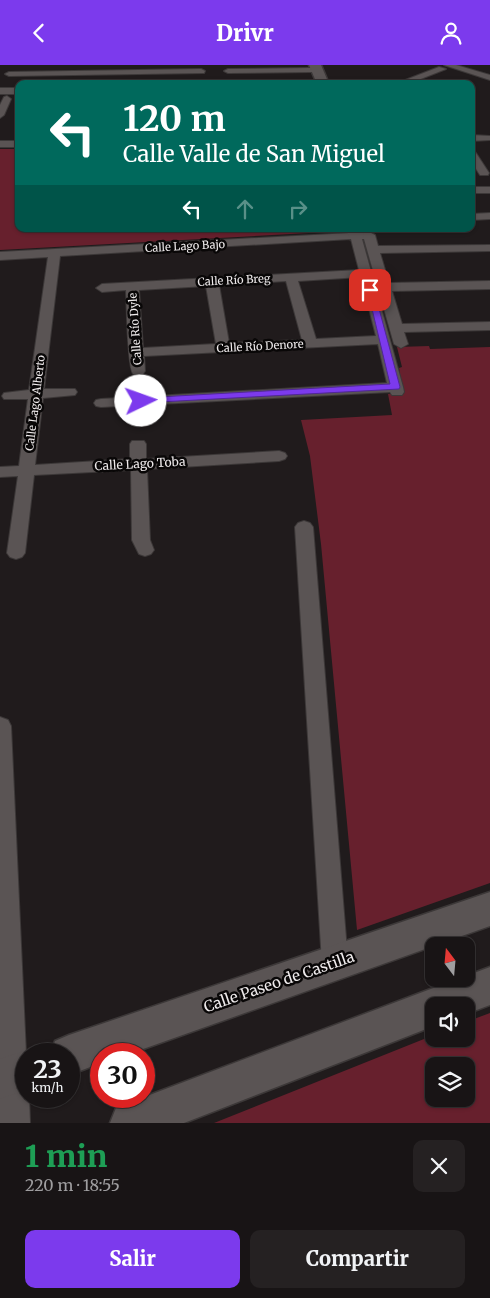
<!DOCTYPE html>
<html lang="es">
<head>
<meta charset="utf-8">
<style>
  body { margin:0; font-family:Merriweather,serif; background:#252122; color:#f1f3f6; height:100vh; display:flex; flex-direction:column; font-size:19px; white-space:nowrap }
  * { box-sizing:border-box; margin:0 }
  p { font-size:16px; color:#9f9ea0 }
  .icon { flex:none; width:28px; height:28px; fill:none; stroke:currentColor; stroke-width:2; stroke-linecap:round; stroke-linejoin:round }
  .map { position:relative; height:1058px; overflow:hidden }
  .sheet { display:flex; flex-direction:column; background:#181415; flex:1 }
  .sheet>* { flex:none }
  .guide { position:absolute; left:15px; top:15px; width:460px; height:152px; border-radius:10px; box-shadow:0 1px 4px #0004,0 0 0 1px #363334; background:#00695c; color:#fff; overflow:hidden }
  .needle { width:32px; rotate:344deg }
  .tools { position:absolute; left:425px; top:872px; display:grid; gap:10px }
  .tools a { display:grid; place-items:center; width:50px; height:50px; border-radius:10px; background:#181415; box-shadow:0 1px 4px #0004,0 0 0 1px #363334; font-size:25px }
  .speed { position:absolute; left:15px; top:978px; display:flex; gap:10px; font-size:25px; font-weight:700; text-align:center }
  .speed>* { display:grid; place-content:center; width:65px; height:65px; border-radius:50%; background:#181415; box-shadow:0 1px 4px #0004,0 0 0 1px #363334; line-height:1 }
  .speed small { font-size:12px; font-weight:400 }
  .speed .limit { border:8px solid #d22; background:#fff; color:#111 }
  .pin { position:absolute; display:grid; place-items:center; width:42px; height:42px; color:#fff; margin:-21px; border-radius:10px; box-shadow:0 2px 8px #0006 }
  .me { position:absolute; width:55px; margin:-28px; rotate:87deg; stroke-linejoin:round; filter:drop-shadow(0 0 4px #0008) }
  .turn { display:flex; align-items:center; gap:18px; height:105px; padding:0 25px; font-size:22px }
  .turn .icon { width:65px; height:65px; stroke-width:2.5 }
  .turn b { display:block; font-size:35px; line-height:42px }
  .lanes { display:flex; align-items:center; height:48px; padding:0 25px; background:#0003; justify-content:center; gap:25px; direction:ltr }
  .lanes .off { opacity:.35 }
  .round { display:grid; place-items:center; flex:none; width:52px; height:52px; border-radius:10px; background:#252122 }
  .head { display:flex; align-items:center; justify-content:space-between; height:85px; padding:0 25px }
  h1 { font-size:30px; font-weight:800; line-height:38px; color:#1e9e55 }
  .action { display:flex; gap:10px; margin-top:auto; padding:10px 25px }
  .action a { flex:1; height:58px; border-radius:10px; background:#7c3aed; color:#fff; font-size:20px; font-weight:800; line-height:58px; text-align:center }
  .action a+a { background:#252122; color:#f1f3f6 }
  header { display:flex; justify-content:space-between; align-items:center; height:65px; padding:0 25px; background:#7c3aed; color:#fff; font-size:22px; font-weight:800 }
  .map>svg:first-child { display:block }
  .green { fill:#67202d; fill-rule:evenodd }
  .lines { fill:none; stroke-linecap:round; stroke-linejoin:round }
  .street-casing { stroke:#3c3838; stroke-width:2 }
  .secondary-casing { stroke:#3c3838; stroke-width:3 }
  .street { fill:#5a5454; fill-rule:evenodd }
  .secondary { fill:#5a5454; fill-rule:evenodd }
  .route { fill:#7c3aed; stroke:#51269a }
  .labels { text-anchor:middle; stroke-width:5; stroke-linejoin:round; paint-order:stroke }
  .far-street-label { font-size:11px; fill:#eeeaeb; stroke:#090707 }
  .street-label { font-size:12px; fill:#eeeaeb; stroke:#090707 }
  .near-street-label { font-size:15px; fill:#eeeaeb; stroke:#090707 }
</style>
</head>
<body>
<header><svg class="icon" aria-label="back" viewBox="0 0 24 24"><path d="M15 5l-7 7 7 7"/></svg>Drivr<svg class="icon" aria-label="person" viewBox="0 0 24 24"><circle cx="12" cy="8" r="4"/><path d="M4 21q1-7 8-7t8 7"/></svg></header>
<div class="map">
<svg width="490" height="1058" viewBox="0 0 490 1058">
  <rect width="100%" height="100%" fill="#201b1c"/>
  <g class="green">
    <path d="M0,84H19V164H345V166L0,185Z"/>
    <path d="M429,281L430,284L490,282V818L357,865L321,479L310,391L301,355L392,350L388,329L403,328L399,303L402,302L397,282Z"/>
    <path d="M490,948V1058H214L434,970V974H466V957ZM466,1001V1034H434V1001Z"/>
  </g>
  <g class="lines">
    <defs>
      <g id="street">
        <path d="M444,0H456L490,10V15Z"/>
        <path d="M439,2L446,4L408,19H395Z"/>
        <path d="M309,3H312V7L228,8L224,6L228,4Z"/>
        <path d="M201,4L205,6L204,8L9,11L5,9L9,7Z"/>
        <rect x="0" y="23" width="19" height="6"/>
        <path d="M7,31L11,34L4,50L0,53V40L4,32Z"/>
        <path d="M471,70L490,71V75L471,76Z"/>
        <rect x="0" y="76" width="19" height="6"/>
        <path d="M471,84L474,85L489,108L488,110H480C474,101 471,95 471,84Z"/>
        <rect x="471" y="122" width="19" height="6"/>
        <path d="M490,148V154L471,155V149Z"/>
        <path d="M369,167L375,170L378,181L490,180V186L380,188L389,218L490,216V224L392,226L402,259L490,257V265L404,267L408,279L401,283L394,279L364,174H362L403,322L404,327L402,330H392L390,327L101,342L96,341L94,338L96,335L101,334L387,318L378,279L144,291L145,306L143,309H133C127,299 127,242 126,225L102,227L96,223L102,219L359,205L351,174L60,191L44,324H75L77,327L75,330L43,333L35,400L130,394V379L132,376H144L146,379V394L279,386L285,388L287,391L285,394L279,396L147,404L150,475L154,485L151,489L145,491L139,489L132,475L131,405L34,410L25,488L22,492L16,494L10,492L7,488L18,411L0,412V402L19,401L28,334H4L2,331L4,328L29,325L48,192L0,195V187ZM361,212L376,271L316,274L298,216ZM286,216L302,275L229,278L219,220ZM206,221L216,279L143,283L139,225Z"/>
        <path d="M304,456L310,458L313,462L348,898L344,907L335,911L326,907L322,898L295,462L298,458Z"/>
        <path d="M0,652L8,655L11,661L26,989V1031H29L30,1058H0Z"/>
      </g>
      <g id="secondary">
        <path d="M309,0H321L329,19H317Z"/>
        <path d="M346,164H362L364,171L362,174H350Z"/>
        <path d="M490,827V861L129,989H101V998L69,1010V989H50L55,976L69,970Z"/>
        <path d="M490,902V940L466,949V941H434V961L184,1058H110L116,1043L131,1037L436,922L458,914H466V911Z"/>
        <path d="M26,985L35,989H26V1025L0,1034V994Z"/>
      </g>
    </defs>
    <use href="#street" class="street-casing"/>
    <use href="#secondary" class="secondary-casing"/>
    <use href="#street" class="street"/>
    <use href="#secondary" class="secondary"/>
  </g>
  <path class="route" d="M367,223L374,225L400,322L399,324L141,338L136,336L141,333L390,319Z"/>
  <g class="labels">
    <g class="far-street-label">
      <text transform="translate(185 181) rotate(-3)" y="4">Calle Lago Bajo</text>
      <text transform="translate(234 215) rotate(-3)" y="4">Calle Río Breg</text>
      <text transform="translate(135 264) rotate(-94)" y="4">Calle Río Dyle</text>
      <text transform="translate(260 281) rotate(-3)" y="4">Calle Río Denore</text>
      <text transform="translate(35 338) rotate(-83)" y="4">Calle Lago Alberto</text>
    </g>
    <g class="street-label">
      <text transform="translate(140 399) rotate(-3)" y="4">Calle Lago Toba</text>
    </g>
    <g class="near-street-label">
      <text transform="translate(279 917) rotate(-19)" y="5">Calle Paseo de Castilla</text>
    </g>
  </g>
</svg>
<div class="tools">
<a><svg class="needle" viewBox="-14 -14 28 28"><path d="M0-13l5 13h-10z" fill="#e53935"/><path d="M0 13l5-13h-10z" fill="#9f9ea0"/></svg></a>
<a><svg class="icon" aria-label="sound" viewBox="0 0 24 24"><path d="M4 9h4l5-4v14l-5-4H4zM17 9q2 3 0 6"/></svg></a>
<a><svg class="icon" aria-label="layers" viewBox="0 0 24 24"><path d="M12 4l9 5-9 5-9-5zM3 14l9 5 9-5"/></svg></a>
</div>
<div class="speed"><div>23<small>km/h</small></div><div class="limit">30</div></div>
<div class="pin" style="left:370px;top:225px;background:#d93025"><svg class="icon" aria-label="arrive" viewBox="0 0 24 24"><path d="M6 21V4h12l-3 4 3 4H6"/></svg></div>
<svg class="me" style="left:141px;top:336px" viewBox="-20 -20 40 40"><circle r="19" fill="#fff"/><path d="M0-13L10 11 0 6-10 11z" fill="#7c3aed"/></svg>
<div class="guide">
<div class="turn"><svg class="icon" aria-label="left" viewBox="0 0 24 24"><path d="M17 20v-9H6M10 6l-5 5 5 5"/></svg><div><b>120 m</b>Calle Valle de San Miguel</div></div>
<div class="lanes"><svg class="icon" aria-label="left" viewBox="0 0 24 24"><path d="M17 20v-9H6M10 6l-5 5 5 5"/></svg><svg class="icon off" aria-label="ahead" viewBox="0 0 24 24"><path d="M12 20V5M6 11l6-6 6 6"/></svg><svg class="icon off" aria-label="right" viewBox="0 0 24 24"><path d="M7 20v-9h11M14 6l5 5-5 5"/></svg></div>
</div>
</div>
<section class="sheet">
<div class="head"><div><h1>1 min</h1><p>220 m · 18:55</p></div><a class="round"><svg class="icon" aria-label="close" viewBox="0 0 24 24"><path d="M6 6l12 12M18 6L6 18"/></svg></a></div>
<div class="action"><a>Salir</a><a>Compartir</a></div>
</section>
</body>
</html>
